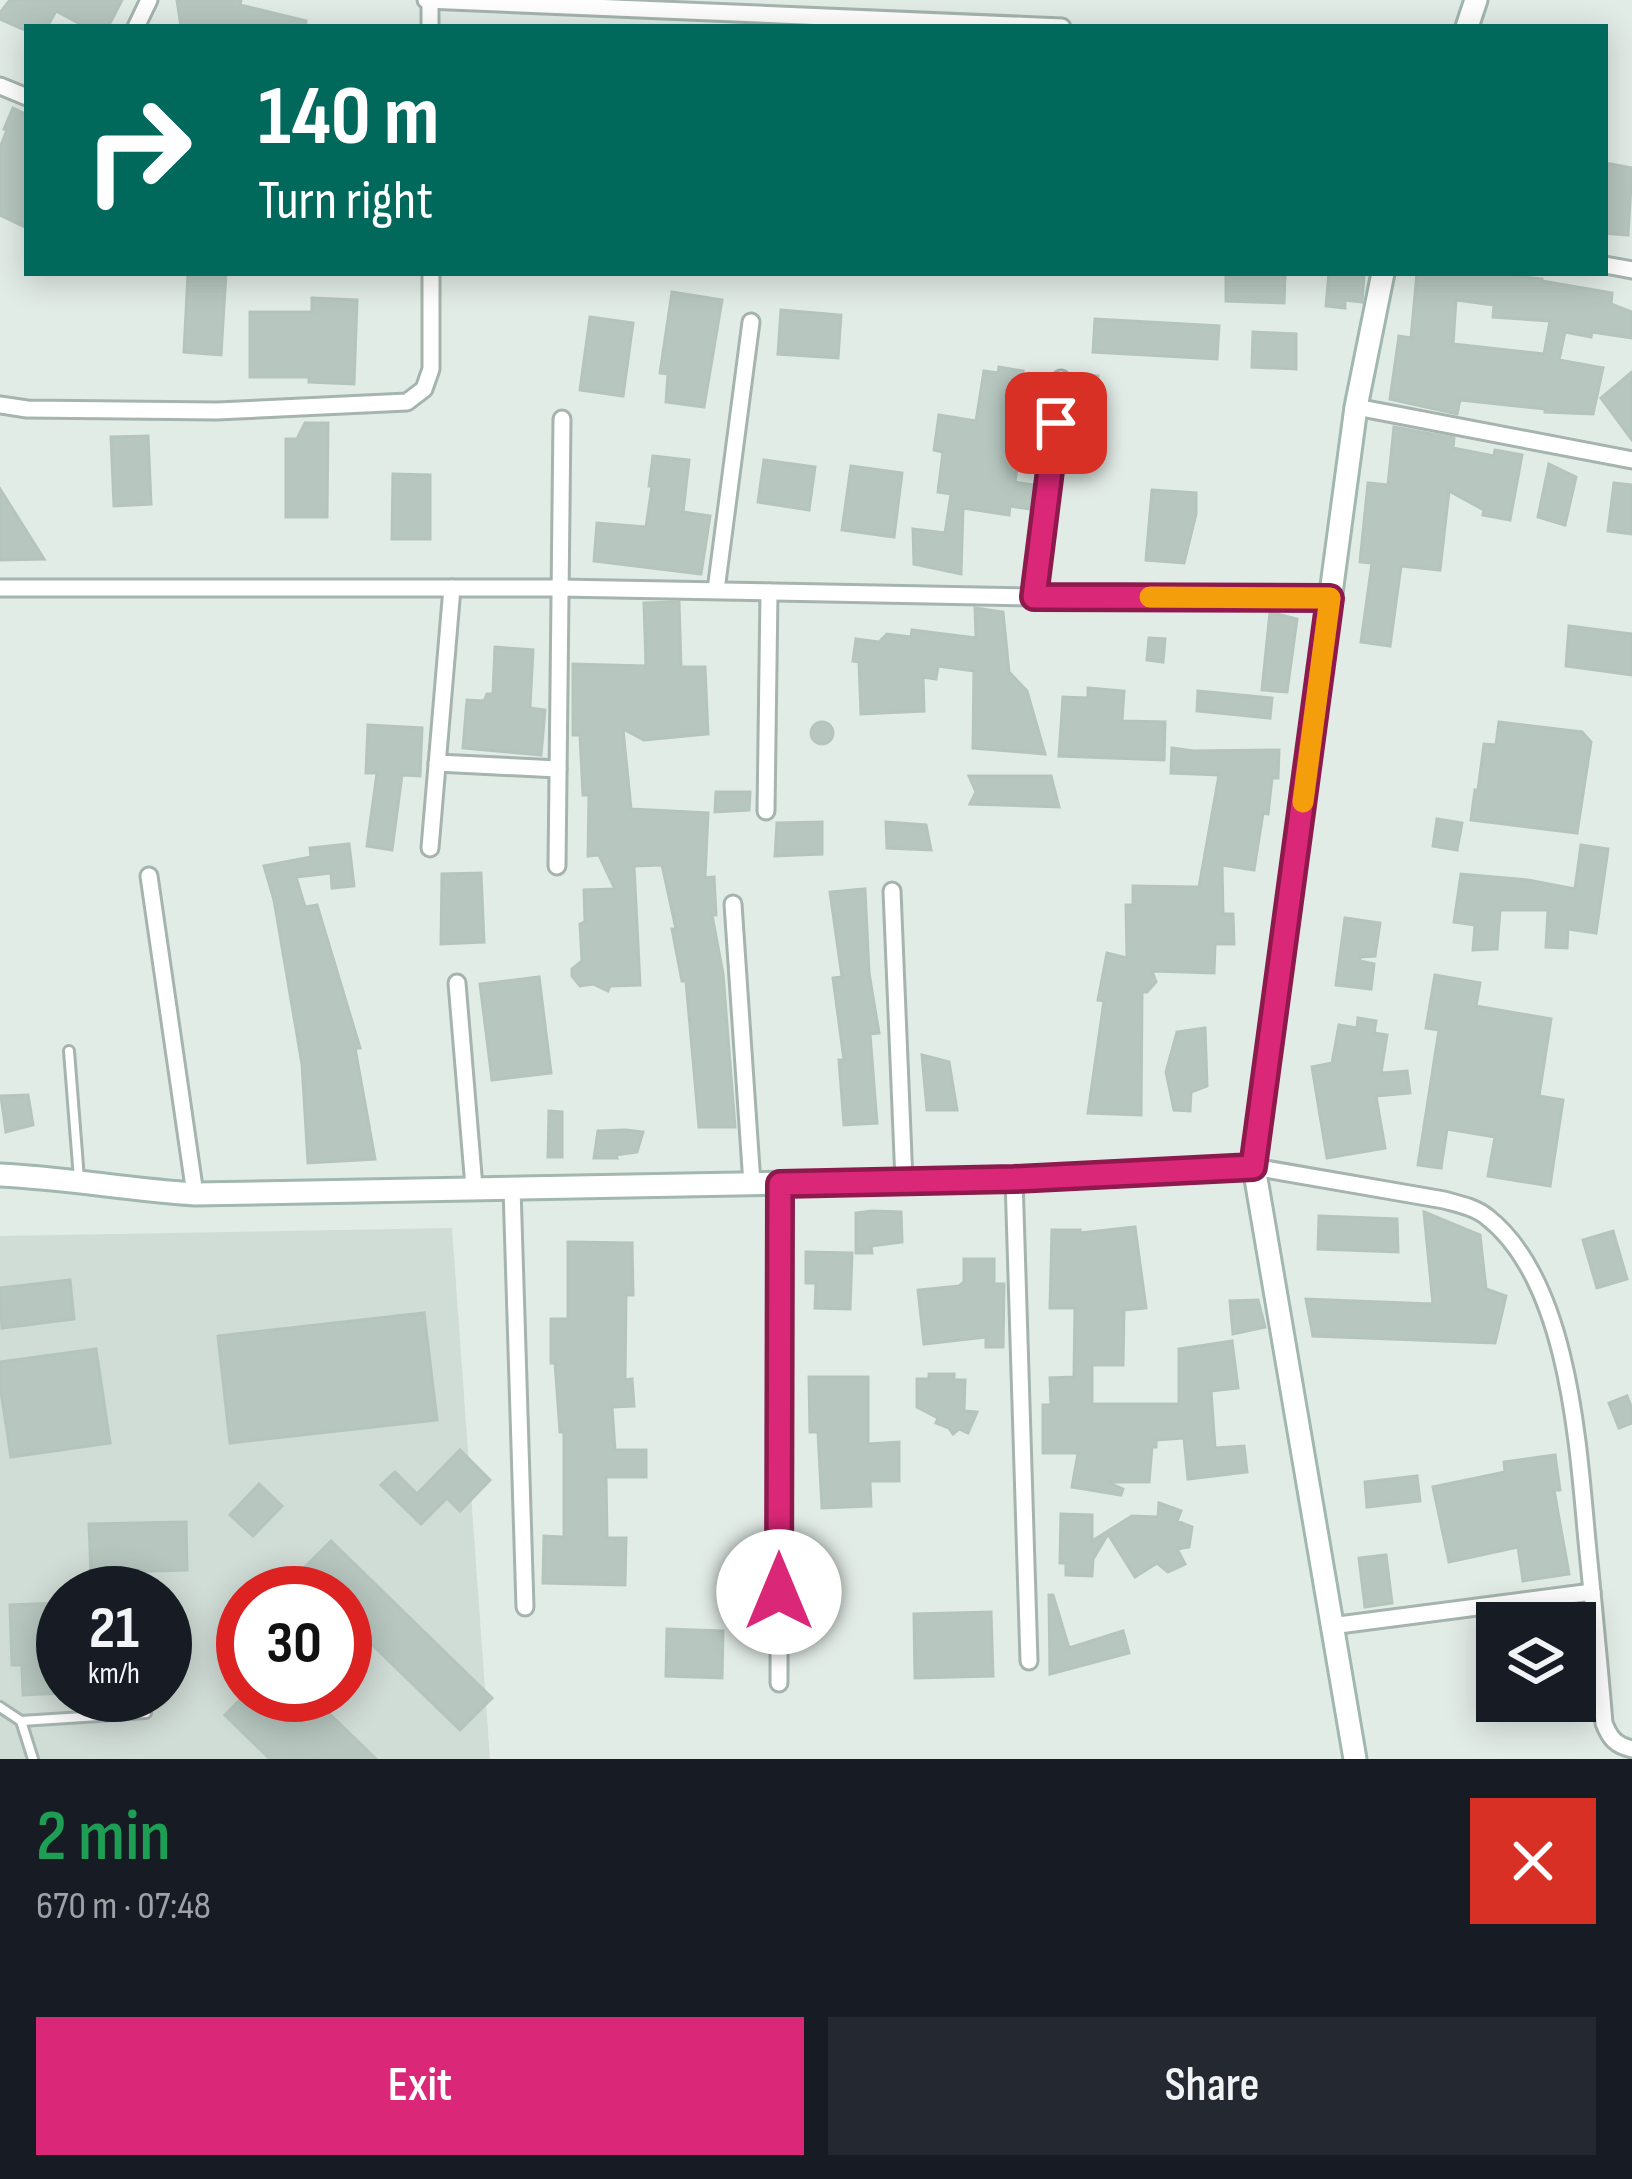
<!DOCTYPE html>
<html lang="en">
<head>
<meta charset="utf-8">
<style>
  body { margin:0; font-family:"Sofia Sans Condensed",sans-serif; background:#242831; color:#f1f3f6; height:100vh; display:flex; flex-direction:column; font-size:45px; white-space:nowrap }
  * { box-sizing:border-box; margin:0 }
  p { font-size:39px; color:#9ea1a6 }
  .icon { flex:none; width:66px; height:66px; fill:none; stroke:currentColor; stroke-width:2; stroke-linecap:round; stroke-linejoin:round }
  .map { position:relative; height:1759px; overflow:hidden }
  .drawer { display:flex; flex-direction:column; background:#171b24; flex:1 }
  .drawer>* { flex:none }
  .banner { position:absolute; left:24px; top:24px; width:1584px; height:252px; border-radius:0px; box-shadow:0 6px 30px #0003; background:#00695c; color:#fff; overflow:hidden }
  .tools { position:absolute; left:1476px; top:1602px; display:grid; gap:24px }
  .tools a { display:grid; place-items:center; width:120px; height:120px; border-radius:0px; background:#171b24; box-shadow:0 6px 30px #0003; font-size:60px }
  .speed { position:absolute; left:36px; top:1566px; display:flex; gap:24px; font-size:60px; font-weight:700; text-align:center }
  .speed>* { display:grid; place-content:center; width:156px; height:156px; border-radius:50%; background:#171b24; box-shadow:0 6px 30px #0003; line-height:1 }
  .speed small { font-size:30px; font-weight:400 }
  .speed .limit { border:18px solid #d22; background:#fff; color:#111 }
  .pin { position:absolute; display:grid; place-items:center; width:102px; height:102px; color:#fff; margin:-51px; border-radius:24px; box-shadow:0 6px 18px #0006 }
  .me { position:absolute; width:132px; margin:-66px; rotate:0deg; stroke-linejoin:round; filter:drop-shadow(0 0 9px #0008) }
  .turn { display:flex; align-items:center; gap:42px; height:252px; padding:0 36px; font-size:54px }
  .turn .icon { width:156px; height:156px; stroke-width:2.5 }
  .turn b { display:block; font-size:84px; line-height:102px }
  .round { display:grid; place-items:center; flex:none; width:126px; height:126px; border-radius:0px; background:#242831 }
  .headline { display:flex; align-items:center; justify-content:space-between; height:204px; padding:0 36px }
  h1 { font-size:72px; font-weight:600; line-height:90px; color:#1e9e55 }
  .button { display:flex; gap:24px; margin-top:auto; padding:24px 36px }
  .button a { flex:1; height:138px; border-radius:0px; background:#db2777; color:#fff; font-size:48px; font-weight:600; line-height:138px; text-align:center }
  .button a+a { background:#242831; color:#f1f3f6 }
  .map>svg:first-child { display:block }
  .built { fill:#d0dcd6; fill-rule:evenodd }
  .building { fill:#b7c7c0; stroke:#b5c5be; stroke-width:3; fill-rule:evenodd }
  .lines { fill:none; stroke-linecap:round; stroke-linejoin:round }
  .lane-casing { stroke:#a5b4ae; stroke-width:14 }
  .street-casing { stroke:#a5b4ae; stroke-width:21 }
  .secondary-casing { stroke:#a1b7af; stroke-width:27 }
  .lane { stroke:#fff; stroke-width:8 }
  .street { stroke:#fff; stroke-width:15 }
  .secondary { stroke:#fff; stroke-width:21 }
  .route-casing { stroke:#8e194d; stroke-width:30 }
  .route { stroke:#db2777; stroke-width:21 }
  .slow { stroke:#f59e0b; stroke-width:21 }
</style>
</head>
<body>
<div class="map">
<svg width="1632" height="1759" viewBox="0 0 1632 1759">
  <rect width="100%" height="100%" fill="#e2ece7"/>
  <path class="built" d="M452,1228L490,1759H0V1236ZM63,1593H165V1695H63ZM243,1593H345V1695H243Z"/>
  <g class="building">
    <path d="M10,0H122L108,27H86L56,11L47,27H27V31L0,19V13Z"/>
    <path d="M177,0H241L240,5L306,21L305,27H181Z"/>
    <path d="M13,108L27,115V218L23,226L0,215V148L7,130L4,129Z"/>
    <path d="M1605,163L1632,168L1628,235L1605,233Z"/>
    <path d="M188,273H226L221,355L184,352Z"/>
    <path d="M1226,273H1285L1284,303L1226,301Z"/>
    <path d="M1329,273L1364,274L1362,302L1345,300V308L1326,306Z"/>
    <path d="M1417,273H1490L1542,279V281L1612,293L1611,304L1632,312V338L1592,332L1591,337L1565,332L1559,360L1603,368L1593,414L1545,412V409L1460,400L1457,414L1390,399L1399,336L1411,338ZM1456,300L1494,305L1493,317L1550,321L1544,354L1453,344Z"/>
    <path d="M672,292L722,300L704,407L666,402L668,374L660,373Z"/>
    <path d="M312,298L357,300L354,384L309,382V377H250V312H312Z"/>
    <path d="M781,310L841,315L838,358L778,354Z"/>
    <path d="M590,317L633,323L623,396L580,390Z"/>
    <path d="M1095,319L1219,326L1217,359L1093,352Z"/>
    <path d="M1253,332L1296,334V369L1252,367Z"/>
    <path d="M999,367L1023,371L1020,391L1047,395L1044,416L1025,412L1015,482L1033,485L1030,509L1010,506L1009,515L963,508L961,574L914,564L913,529L945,533L951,494L938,492L943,452L934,450L939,415L976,421L984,371L998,373Z"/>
    <path d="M1632,372V440L1601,398Z"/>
    <path d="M1080,374L1098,376L1095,401L1077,399Z"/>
    <path d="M305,423H328L327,517H286V439H297Z"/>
    <path d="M1394,427L1454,438L1453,448L1494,456L1495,450L1522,455L1510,520L1483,515L1484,510L1449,491L1440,570L1401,566L1390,646L1361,642L1372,563L1360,562L1368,483L1388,485Z"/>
    <path d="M148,436L151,504L114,506L111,437Z"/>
    <path d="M653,456L689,460L683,512L710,516L701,574L594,561L597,523L646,527L652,486H649Z"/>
    <path d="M764,460L815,467L809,510L758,502Z"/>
    <path d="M1549,464L1576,477L1565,525L1538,517Z"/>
    <path d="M851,466L902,473L894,537L842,530Z"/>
    <path d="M393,474L430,475V539H392Z"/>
    <path d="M1614,483L1632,485V534L1608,531Z"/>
    <path d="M0,489L44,559L0,560Z"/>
    <path d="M1152,490L1196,493V514L1184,563L1146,560Z"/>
    <path d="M679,602L681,667H705L708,734L644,740L623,729L631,809L708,813L705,878L714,877L716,915H712L723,974L735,1127H699L686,981H682L672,929H676L662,865L634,866L640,985L610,986L608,991L593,984L580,986L572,976V969L582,961L580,924L585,922L584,890L615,889L599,855L588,856L589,795H583L580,735H573V664L646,666L644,603Z"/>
    <path d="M975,608L1003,612L1009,672L1027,691L1045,754L973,748L974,671L938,666L936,679L923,677L924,711L861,714L859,662L853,661L856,639L879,642L887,634L911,637L912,630L976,638Z"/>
    <path d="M1270,612L1297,619L1287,692L1262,690Z"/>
    <path d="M1569,626L1632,634V675L1566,666Z"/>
    <path d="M1149,638L1165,639L1163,662L1147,660Z"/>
    <path d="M495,647L533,650L530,708L545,710L541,755L463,748L467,700L484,701L487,694H493Z"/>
    <path d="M1088,688L1124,691L1122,721L1165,722L1164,760L1059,756L1063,697L1088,698Z"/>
    <path d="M1198,691L1272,698L1270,718L1197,711Z"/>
    <circle cx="822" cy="733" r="11"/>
    <path d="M1499,722L1582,732L1591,742L1577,833L1471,820L1475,790H1478L1484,744L1496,745Z"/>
    <path d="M368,725L422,728L420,776L402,775L392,850L367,846L377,773H366Z"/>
    <path d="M1172,748L1194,751L1279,750L1278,778H1272L1268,814L1263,813L1254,870L1222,865L1223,914H1233L1234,944H1215L1214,973L1152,971L1156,982L1147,992H1142L1141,1115L1088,1113L1104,1001L1098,1000L1107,953L1127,958L1126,905H1133V886L1199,887L1219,775L1171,773Z"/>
    <path d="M969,776H1051L1059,807L970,804L976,792Z"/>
    <path d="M716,792H750L749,810L715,812Z"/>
    <path d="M1437,819L1462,823L1457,850L1433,846Z"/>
    <path d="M822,822V854L775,856L777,823Z"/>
    <path d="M886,822L926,825L931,850L887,848Z"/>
    <path d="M349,844L354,886L332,888L331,873L296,877L305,907L317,905L360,1048H355L375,1159L308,1163L302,1064L274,900L264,866L311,857L310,848Z"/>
    <path d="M1581,845L1608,849L1596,933L1568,929L1567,948L1546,947L1548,910H1500L1497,949L1473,950L1475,925L1454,922L1461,874L1528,880L1575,889Z"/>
    <path d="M481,873L484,942L441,944L442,874Z"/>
    <path d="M865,889L869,973L879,1033L870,1034L877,1123L844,1125L839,1060H844L833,978L842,977L830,892Z"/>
    <path d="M1345,918L1380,923L1375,956L1360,957V961L1374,964L1371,989L1336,985Z"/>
    <path d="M1435,975L1480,983L1476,1006L1551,1019L1539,1096L1563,1100L1550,1186L1488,1176L1495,1137L1447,1129L1441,1168L1418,1165L1439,1030L1426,1028Z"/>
    <path d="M539,977L551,1073L492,1080L480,984Z"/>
    <path d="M1358,1018L1376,1021L1374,1033L1387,1035L1381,1073L1407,1071L1410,1093L1376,1096L1385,1148L1327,1158L1312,1067L1332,1063L1339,1025L1357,1028Z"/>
    <path d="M1205,1028L1207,1086L1191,1092L1190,1111L1174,1110L1166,1072L1177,1032Z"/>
    <path d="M922,1055L949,1062L957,1110H927Z"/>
    <path d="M28,1095L33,1125L6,1132L1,1096Z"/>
    <path d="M549,1111L562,1112V1157H548Z"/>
    <path d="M626,1130L643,1132L637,1152L616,1155L617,1158H594L598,1131Z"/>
    <path d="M872,1211L901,1212L902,1242L871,1246L872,1253H856V1213Z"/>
    <path d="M1424,1212L1480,1235L1486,1289L1506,1296L1495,1343L1313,1336L1306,1299L1433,1304Z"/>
    <path d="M1319,1216L1397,1219L1398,1252L1318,1249Z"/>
    <path d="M1135,1227L1146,1308L1124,1310L1123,1365H1092V1404H1179V1349L1232,1341L1238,1388L1211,1391L1215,1448L1244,1446L1247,1472L1188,1479L1184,1438L1156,1440V1447H1152L1149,1482H1107L1123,1489L1121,1495L1072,1487L1078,1453H1043V1405H1051L1050,1378L1074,1377L1075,1308H1050L1052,1230H1080V1233Z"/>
    <path d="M1613,1231L1627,1279L1597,1288L1583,1240Z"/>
    <path d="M568,1242L632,1243L633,1295H626L625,1380L632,1379L634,1406L612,1407L615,1450H646V1477H606L607,1538H626L625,1585L543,1583L544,1536L564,1537V1432H560L555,1363H551V1319H568Z"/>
    <path d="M806,1252L852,1253L850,1309L815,1308L816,1283H806Z"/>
    <path d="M964,1259H994V1284H1004L1003,1347H986V1337L924,1344L918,1290L959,1286L964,1282Z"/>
    <path d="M70,1280L74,1319L2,1328L0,1288Z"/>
    <path d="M1258,1300L1265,1327L1233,1334L1230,1301Z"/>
    <path d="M424,1313L437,1420L230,1443L218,1336Z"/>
    <path d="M96,1349L110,1443L11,1457L0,1385V1362Z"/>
    <path d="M929,1374H954V1380H965L964,1411L977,1412L968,1433L959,1429L953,1434L949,1428L936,1423L938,1418L917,1407V1379H929Z"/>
    <path d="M809,1377H868V1444L899,1442V1481H870L871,1506L822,1508L818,1432H810Z"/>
    <path d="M1627,1396L1632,1409V1423L1619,1428L1609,1403Z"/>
    <path d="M460,1450L490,1480L460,1511L447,1498L421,1524L381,1485L395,1472L417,1494Z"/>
    <path d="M1555,1455L1560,1490H1554L1569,1574L1523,1581L1518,1547L1449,1562L1433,1487L1505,1472L1504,1462Z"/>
    <path d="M1417,1476L1420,1501L1367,1507L1365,1482Z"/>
    <path d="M259,1484L282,1506L253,1536L230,1515Z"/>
    <path d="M1159,1503L1181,1511L1177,1521L1192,1527L1189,1547L1177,1549L1185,1564L1168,1572L1157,1563L1135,1577L1108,1534L1093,1559L1092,1576L1066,1575V1563H1060L1061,1514L1092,1515V1541L1132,1516L1158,1517Z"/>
    <path d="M186,1522L187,1570L91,1573L89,1524Z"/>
    <path d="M331,1541L492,1698L460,1730L345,1618V1593H319L299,1573Z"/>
    <path d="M1386,1555L1392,1603L1365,1607L1359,1558Z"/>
    <path d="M1049,1595H1053L1069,1648L1123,1631L1129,1653L1050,1674Z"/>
    <path d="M60,1603V1613H63V1693L23,1695L22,1665H12L10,1605Z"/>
    <path d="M991,1612L993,1676L915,1678L914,1614Z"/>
    <path d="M667,1629L723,1631L722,1678L666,1676Z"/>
    <path d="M245,1695H310L376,1759H270L225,1715Z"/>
  </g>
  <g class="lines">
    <defs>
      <g id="lane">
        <path d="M69,1051L79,1179"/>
        <path d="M0,1707L21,1721L33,1759"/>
        <path d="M21,1721L146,1713"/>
      </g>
      <g id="street">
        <path d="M426,0L1062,27"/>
        <path d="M430,0V27"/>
        <path d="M136,27L149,0"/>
        <path d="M0,86L27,97"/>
        <path d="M1605,265L1632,270"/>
        <path d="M0,405L27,409L217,411L407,402L424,389L431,369V273"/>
        <path d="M1356,407L1632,460"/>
        <path d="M0,588H560L1034,597L1330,598"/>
        <path d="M716,590L751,322"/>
        <path d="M1034,597L1061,379"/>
        <path d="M437,763L558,769"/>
        <path d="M766,811L769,592"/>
        <path d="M430,848L452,588"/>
        <path d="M557,866L562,419"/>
        <path d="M149,876L195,1194"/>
        <path d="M892,891L904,1181"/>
        <path d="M733,904L752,1184"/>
        <path d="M457,983L474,1187"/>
        <path d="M1254,1167L1444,1200C1458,1204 1475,1207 1487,1217C1569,1281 1578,1445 1587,1541C1593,1602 1599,1662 1604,1723C1610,1739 1616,1745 1632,1749"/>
        <path d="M1014,1179L1029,1661"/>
        <path d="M512,1188L525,1607"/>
        <path d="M1331,1626L1592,1592"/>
        <path d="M779,1683L780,1184"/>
      </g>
      <g id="secondary">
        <path d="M1467,27L1476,0"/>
        <path d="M0,1175C66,1178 130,1190 195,1194L1014,1179L1254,1167"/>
        <path d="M1355,1759L1254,1167L1356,407L1383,273"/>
      </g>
    </defs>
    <use href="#lane" class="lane-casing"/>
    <use href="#street" class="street-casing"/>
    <use href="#secondary" class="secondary-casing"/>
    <use href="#lane" class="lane"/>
    <use href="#street" class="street"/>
    <use href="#secondary" class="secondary"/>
  </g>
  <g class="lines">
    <defs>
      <path id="route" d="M779,1592L780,1184L1014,1179L1253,1167L1330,598L1034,597L1056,423"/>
    </defs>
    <use href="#route" class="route-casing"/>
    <use href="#route" class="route"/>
    <path class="slow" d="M1150,597L1330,598L1303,802"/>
  </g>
</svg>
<div class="tools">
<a><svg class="icon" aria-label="layers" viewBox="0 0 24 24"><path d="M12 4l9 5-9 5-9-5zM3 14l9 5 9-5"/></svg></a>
</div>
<div class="speed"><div>21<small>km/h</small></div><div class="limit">30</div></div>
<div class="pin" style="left:1056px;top:423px;background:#d93025"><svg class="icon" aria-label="arrive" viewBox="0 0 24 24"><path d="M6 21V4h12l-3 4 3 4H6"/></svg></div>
<svg class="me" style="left:779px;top:1592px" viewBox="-20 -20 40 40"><circle r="19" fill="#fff"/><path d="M0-13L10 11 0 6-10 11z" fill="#db2777"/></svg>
<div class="banner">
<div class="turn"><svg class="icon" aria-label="right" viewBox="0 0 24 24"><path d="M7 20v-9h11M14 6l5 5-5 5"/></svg><div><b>140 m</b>Turn right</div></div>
</div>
</div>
<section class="drawer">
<div class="headline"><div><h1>2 min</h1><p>670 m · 07:48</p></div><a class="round" style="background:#d93025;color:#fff"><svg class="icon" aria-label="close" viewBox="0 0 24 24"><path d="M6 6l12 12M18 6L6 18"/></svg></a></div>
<div class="button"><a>Exit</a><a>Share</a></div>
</section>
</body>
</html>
